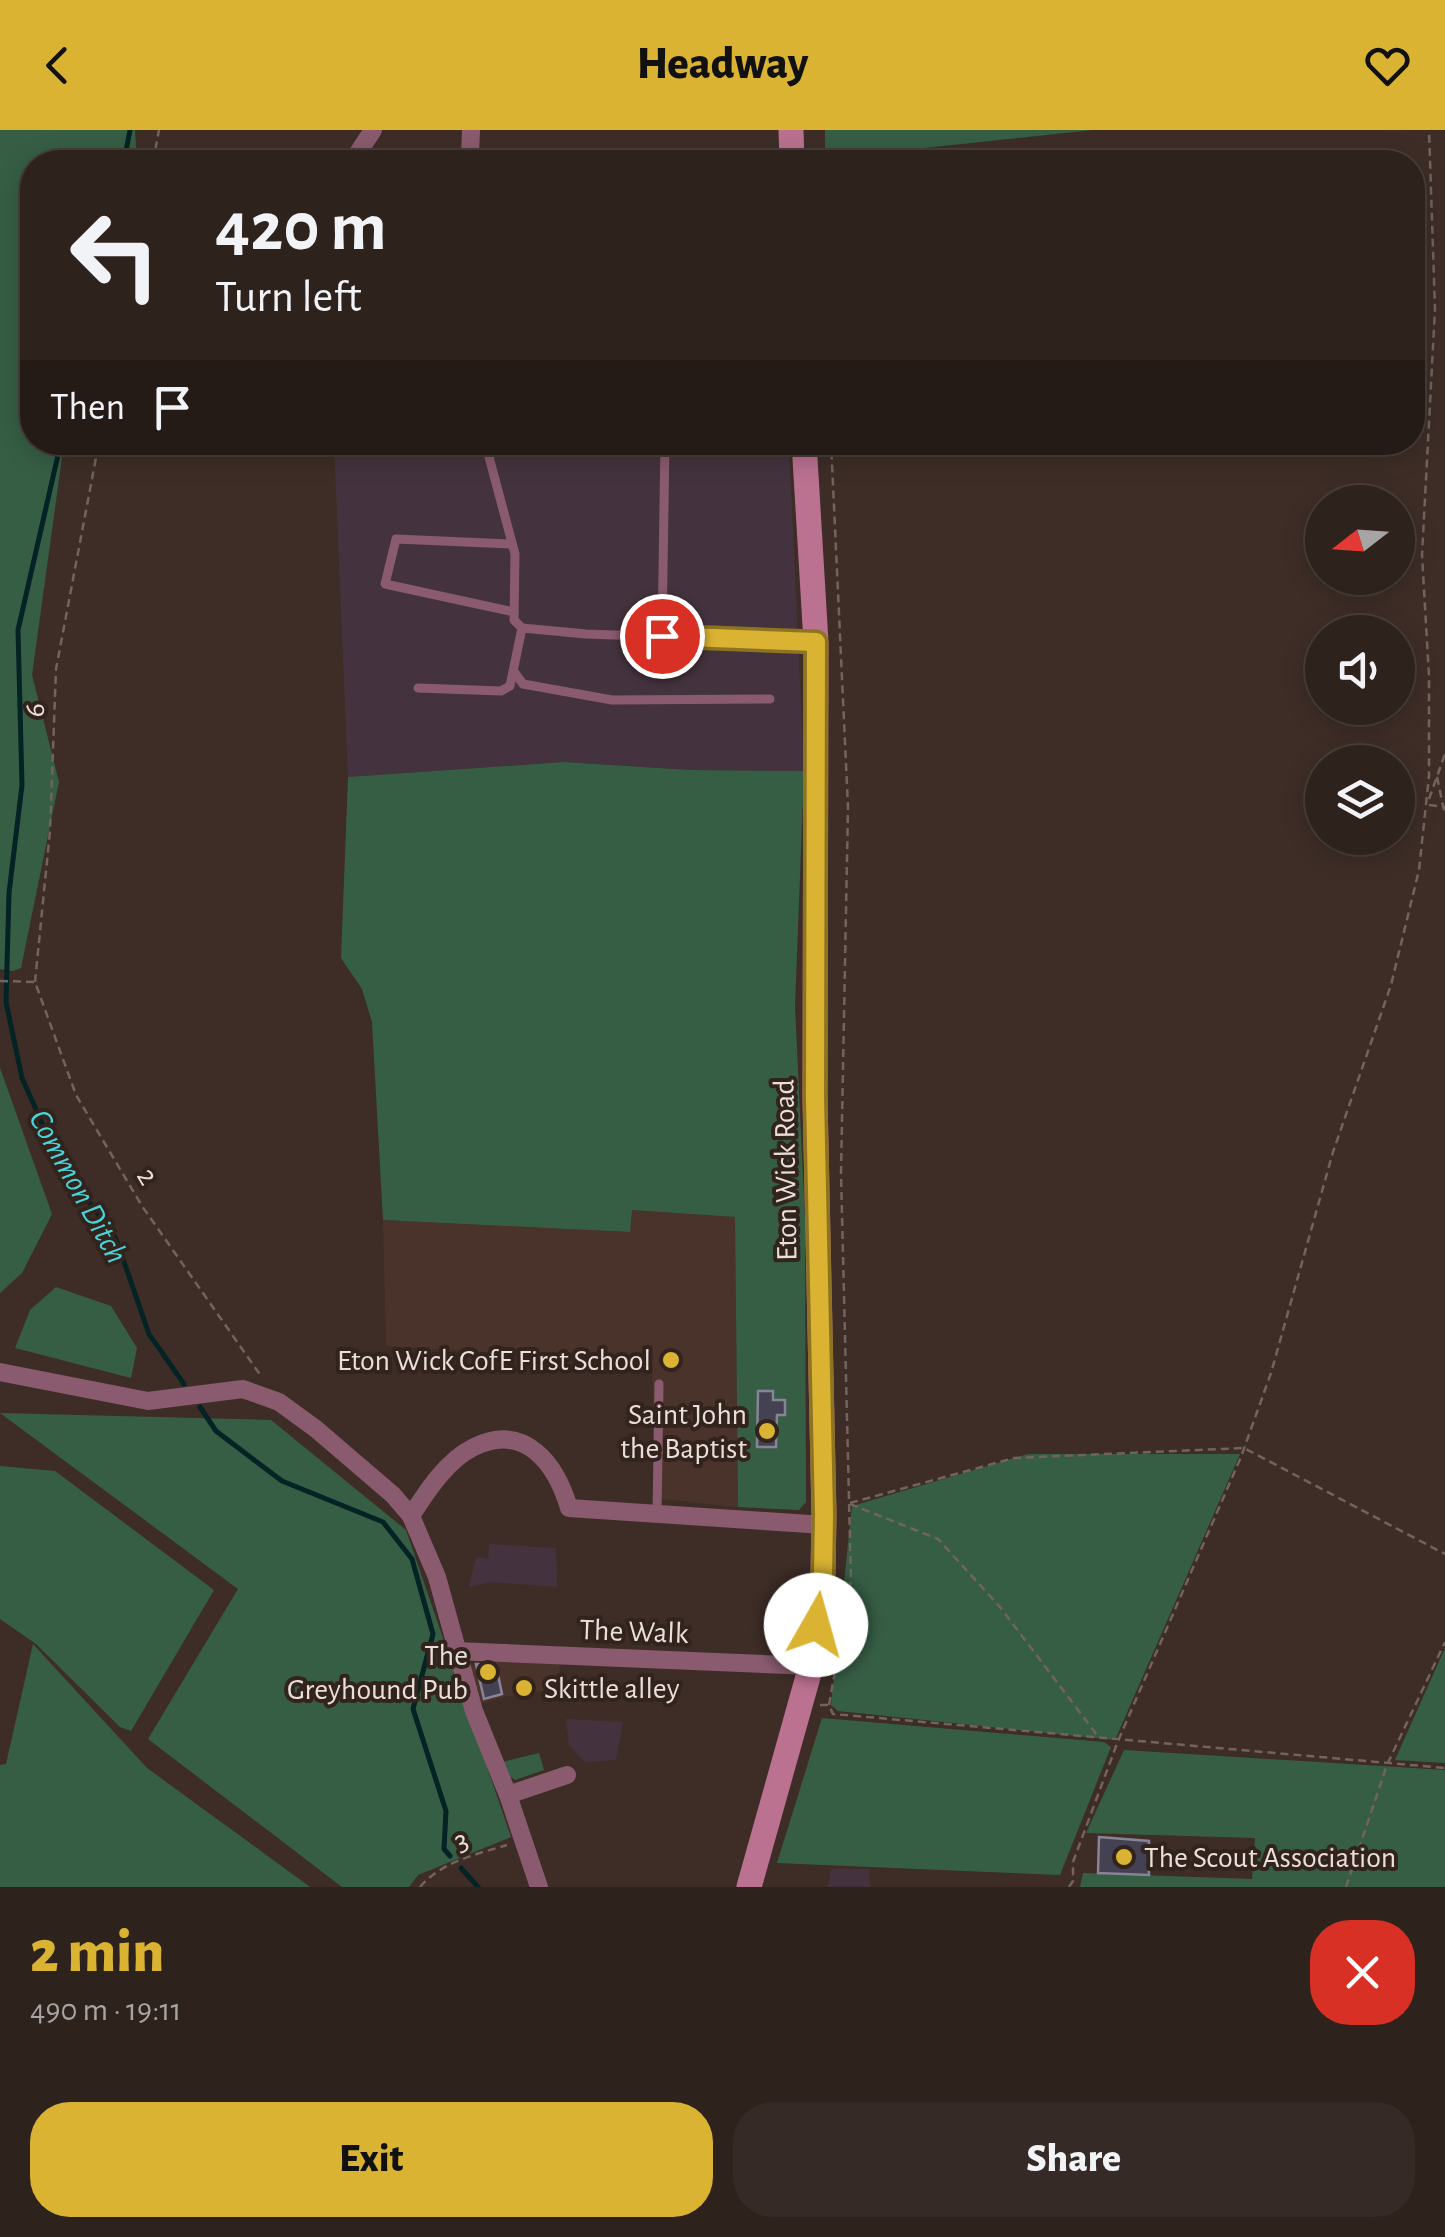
<!DOCTYPE html>
<html lang="en">
<head>
<meta charset="utf-8">
<style>
  body { margin:0; font-family:"Alegreya Sans",sans-serif; background:#362a26; color:#f1f3f6; height:100vh; display:flex; flex-direction:column; font-size:38px; white-space:nowrap }
  * { box-sizing:border-box; margin:0 }
  p { font-size:32px; color:#a7a4a4 }
  .icon { flex:none; width:55px; height:55px; fill:none; stroke:currentColor; stroke-width:2; stroke-linecap:round; stroke-linejoin:round }
  .map { position:relative; height:1757px; overflow:hidden }
  .drawer { display:flex; flex-direction:column; background:#2e221d; flex:1 }
  .drawer>* { flex:none }
  .banner { position:absolute; left:20px; top:20px; width:1405px; height:305px; border-radius:40px; box-shadow:0 5px 25px #0003,0 0 0 2px #493f3b; background:#2e221d; color:#f1f3f6; overflow:hidden }
  .needle { width:65px; rotate:253deg }
  .tools { position:absolute; left:1305px; top:355px; display:grid; gap:20px }
  .tools a { display:grid; place-items:center; width:110px; height:110px; border-radius:50%; background:#2e221d; box-shadow:0 5px 25px #0003,0 0 0 2px #493f3b; font-size:50px }
  .pin { position:absolute; display:grid; place-items:center; width:85px; height:85px; color:#fff; margin:-42px; border:5px solid #fff; border-radius:50%; box-shadow:0 2px 10px #0007 }
  .me { position:absolute; width:110px; margin:-55px; rotate:7deg; stroke-linejoin:round; filter:drop-shadow(0 0 8px #0008) }
  .turn { display:flex; align-items:center; gap:35px; height:210px; padding:0 30px; font-size:45px }
  .turn .icon { width:130px; height:130px; stroke-width:2.5 }
  .turn b { display:block; font-size:70px; line-height:85px }
  .then { display:flex; align-items:center; height:95px; padding:0 30px; background:#0003; gap:20px; font-size:38px }
  .round { display:grid; place-items:center; flex:none; width:105px; height:105px; border-radius:40px; background:#362a26 }
  .overview { display:flex; align-items:center; justify-content:space-between; height:170px; padding:0 30px }
  h1 { font-size:60px; font-weight:800; line-height:75px; color:#dab333 }
  .button { display:flex; gap:20px; margin-top:auto; padding:20px 30px }
  .button a { flex:1; height:115px; border-radius:40px; background:#dab333; color:#111; font-size:40px; font-weight:800; line-height:115px; text-align:center }
  .button a+a { background:#362a26; color:#f1f3f6 }
  header { display:flex; justify-content:space-between; align-items:center; height:130px; padding:0 30px; background:#dab333; color:#111; font-size:45px; font-weight:800 }
  .map>svg:first-child { display:block }
  .built { fill:#4a332a }
  .industrial { fill:#44333e }
  .green { fill:#365e45 }
  .lines { fill:none; stroke-linecap:round; stroke-linejoin:round }
  .stream { stroke:#042324; stroke-width:5 }
  .building { fill:#444252; stroke:#868496; stroke-width:2.5 }
  .path { stroke:#72635e; stroke-width:2.5; stroke-dasharray:8 5; stroke-linecap:butt }
  .lane { stroke:#8a5b6e; stroke-width:9 }
  .street { stroke:#8a5b6e; stroke-width:18 }
  .secondary { stroke:#bb7190; stroke-width:25 }
  .route-casing { stroke:#8e7421; stroke-width:25 }
  .route { stroke:#dab333; stroke-width:18 }
  .poi-dot { fill:#dab333; stroke:#33231d; stroke-width:4 }
  .labels { text-anchor:middle; stroke-width:8; stroke-linejoin:round; paint-order:stroke }
  .street-label { font-size:30px; fill:#e9deda; stroke:#33231d }
  .poi-label { font-size:30px; fill:#e9deda; stroke:#33231d; text-anchor:end }
  .water-label { font-size:32px; font-style:italic; fill:#48d5d9; stroke:#33231d }
</style>
</head>
<body>
<header><svg class="icon" aria-label="back" viewBox="0 0 24 24"><path d="M15 5l-7 7 7 7"/></svg>Headway<svg class="icon" aria-label="heart" viewBox="0 0 24 24"><path d="M12 20l-8-8c-3-5 5-10 8-4 3-6 11-1 8 4z"/></svg></header>
<div class="map">
<svg width="1445" height="1757" viewBox="0 0 1445 1757">
  <rect width="100%" height="100%" fill="#3e2d27"/>
  <g class="built">
    <path d="M631,1080L735,1087L738,1377L651,1368L655,1365L652,1233L386,1216L383,1090L630,1102Z"/>
    <path d="M559,1527L561,1562L550,1560L508,1566L480,1574L470,1535L501,1529Z"/>
  </g>
  <g class="industrial">
    <path d="M334,313H789L804,641L690,640L564,632L348,647Z"/>
    <path d="M489,1414L556,1418L557,1457L492,1452L469,1457L476,1427L488,1429Z"/>
    <path d="M566,1589L623,1592L616,1630L584,1632L569,1615Z"/>
    <path d="M831,1739H869L870,1757H828Z"/>
  </g>
  <g class="green">
    <path d="M0,0H135L137,32H32V312L64,313L32,545L59,652L21,838L13,841L0,839Z"/>
    <path d="M825,0H1093L850,26L825,32Z"/>
    <path d="M564,632L690,640L804,641L795,876L805,1090L806,1372L799,1380L738,1377L735,1087L632,1080L630,1102L383,1090L372,892L362,859L341,828L348,647Z"/>
    <path d="M0,938L52,1084L22,1143L0,1163Z"/>
    <path d="M56,1157L111,1176L137,1218L131,1248L15,1218L30,1180Z"/>
    <path d="M0,1283L271,1290L406,1400L511,1707L418,1745L409,1757H342L148,1609L238,1459Z"/>
    <path d="M1028,1324H1240L1115,1610L838,1581L831,1575L852,1376Z"/>
    <path d="M0,1336L55,1341L214,1460L131,1601L120,1597L36,1514L0,1489Z"/>
    <path d="M33,1514L147,1638L310,1757H0V1635L6,1634Z"/>
    <path d="M1445,1518V1633L1395,1630Z"/>
    <path d="M822,1588L1104,1612L1111,1617L1060,1745L777,1733Z"/>
    <path d="M1124,1620L1445,1640V1757H1080L1083,1743L1252,1749L1255,1708L1086,1703Z"/>
    <path d="M539,1623L544,1640L515,1650L506,1644L502,1632Z"/>
  </g>
  <g class="lines">
    <g class="stream">
      <path d="M124,32L130,0"/>
      <path d="M61,312L18,500L22,655L9,763L6,872L22,948L58,1029L116,1109L149,1204L184,1254"/>
      <path d="M200,1277L216,1301L282,1351L383,1392L412,1429L433,1504L413,1579L446,1681L444,1719L450,1726"/>
      <path d="M461,1738L478,1757"/>
    </g>
  </g>
  <g class="building">
    <path d="M758,1261H773V1270H785V1285H777L776,1317H757Z"/>
    <path d="M476,1534L496,1535L502,1564L484,1569Z"/>
    <path d="M1099,1707L1149,1711V1745L1098,1743Z"/>
  </g>
  <g class="lines">
    <g class="path">
      <path d="M153,32L159,0"/>
      <path d="M1437,647L1445,685"/>
      <path d="M1429,669L1445,624"/>
      <path d="M1429,675L1445,677"/>
      <path d="M0,851L35,852L76,965L142,1076L261,1246"/>
      <path d="M35,852L50,701L56,539L99,312"/>
      <path d="M850,1373L1014,1328L1244,1318L1445,1424"/>
      <path d="M850,1374L938,1409L1000,1477L1097,1605"/>
      <path d="M820,1575H829L833,1584L1445,1638"/>
      <path d="M829,1575L851,1451L841,1043L848,677L831,312"/>
      <path d="M420,1757C441,1732 477,1724 507,1715"/>
      <path d="M1069,1757L1073,1751V1732L1118,1611L1241,1327L1271,1243L1333,1022L1391,855L1419,740L1429,646V546L1422,425L1435,179L1429,0"/>
      <path d="M1346,1757L1387,1635L1445,1512"/>
    </g>
    <g class="lane">
      <path d="M485,312L515,424L514,490L522,498L586,504L814,512"/>
      <path d="M512,414L396,409L385,454L514,482"/>
      <path d="M662,506L665,312"/>
      <path d="M515,543L523,554L612,570L770,569"/>
      <path d="M418,558L501,561L510,556L522,498"/>
      <path d="M657,1384L659,1254"/>
    </g>
    <g class="street">
      <path d="M470,25L471,0"/>
      <path d="M352,32L373,0"/>
      <path d="M0,1242L148,1271L243,1259L279,1272L316,1299L393,1365L411,1386L437,1447L474,1581L508,1665L539,1757"/>
      <path d="M411,1386C427,1361 447,1330 474,1317C525,1292 556,1334 569,1378L824,1395"/>
      <path d="M455,1521L811,1536"/>
      <path d="M508,1665L567,1645"/>
    </g>
    <g class="secondary">
      <path d="M791,0L792,32"/>
      <path d="M749,1757L811,1536L823,1445L824,1385L815,968L816,512L804,312"/>
    </g>
  </g>
  <g class="lines">
    <defs>
      <path id="route" d="M662,506L816,512L815,968L824,1384L823,1445L816,1495"/>
    </defs>
    <use href="#route" class="route-casing"/>
    <use href="#route" class="route"/>
  </g>
  <g class="poi-dot">
    <circle cx="671" cy="1230" r="10"/>
    <circle cx="767" cy="1301" r="10"/>
    <circle cx="488" cy="1542" r="10"/>
    <circle cx="524" cy="1558" r="10"/>
    <circle cx="1124" cy="1727" r="10"/>
  </g>
  <g class="labels">
    <g class="street-label">
      <text transform="translate(34 580) rotate(-88)" y="10">6</text>
      <text transform="translate(785 1040) rotate(-91)" y="10">Eton Wick Road</text>
      <text transform="translate(148 1046) rotate(59)" y="10">2</text>
      <text transform="translate(634 1501) rotate(2)" y="10">The Walk</text>
      <text transform="translate(461 1710) rotate(-21)" y="10">3</text>
    </g>
    <g class="poi-label">
      <text x="651" y="1240">Eton Wick CofE First School</text>
      <text x="747" y="1294">Saint John<tspan x="747" dy="34">the Baptist</tspan></text>
      <text x="468" y="1535">The<tspan x="468" dy="34">Greyhound Pub</tspan></text>
      <text x="544" y="1568" text-anchor="start">Skittle alley</text>
      <text x="1144" y="1737" text-anchor="start">The Scout Association</text>
    </g>
    <g class="water-label">
      <text transform="translate(79 1056) rotate(61)" y="11">Common Ditch</text>
    </g>
  </g>
</svg>
<div class="tools">
<a><svg class="needle" viewBox="-14 -14 28 28"><path d="M0-13l5 13h-10z" fill="#e53935"/><path d="M0 13l5-13h-10z" fill="#a7a4a4"/></svg></a>
<a><svg class="icon" aria-label="sound" viewBox="0 0 24 24"><path d="M4 9h4l5-4v14l-5-4H4zM17 9q2 3 0 6"/></svg></a>
<a><svg class="icon" aria-label="layers" viewBox="0 0 24 24"><path d="M12 4l9 5-9 5-9-5zM3 14l9 5 9-5"/></svg></a>
</div>
<div class="pin" style="left:662px;top:506px;background:#d93025"><svg class="icon" aria-label="arrive" viewBox="0 0 24 24"><path d="M6 21V4h12l-3 4 3 4H6"/></svg></div>
<svg class="me" style="left:816px;top:1495px" viewBox="-20 -20 40 40"><circle r="19" fill="#fff"/><path d="M0-13L10 11 0 6-10 11z" fill="#dab333"/></svg>
<div class="banner">
<div class="turn"><svg class="icon" aria-label="left" viewBox="0 0 24 24"><path d="M17 20v-9H6M10 6l-5 5 5 5"/></svg><div><b>420 m</b>Turn left</div></div>
<div class="then">Then<svg class="icon" aria-label="arrive" viewBox="0 0 24 24"><path d="M6 21V4h12l-3 4 3 4H6"/></svg></div>
</div>
</div>
<section class="drawer">
<div class="overview"><div><h1>2 min</h1><p>490 m · 19:11</p></div><a class="round" style="background:#d93025;color:#fff"><svg class="icon" aria-label="close" viewBox="0 0 24 24"><path d="M6 6l12 12M18 6L6 18"/></svg></a></div>
<div class="button"><a>Exit</a><a>Share</a></div>
</section>
</body>
</html>
